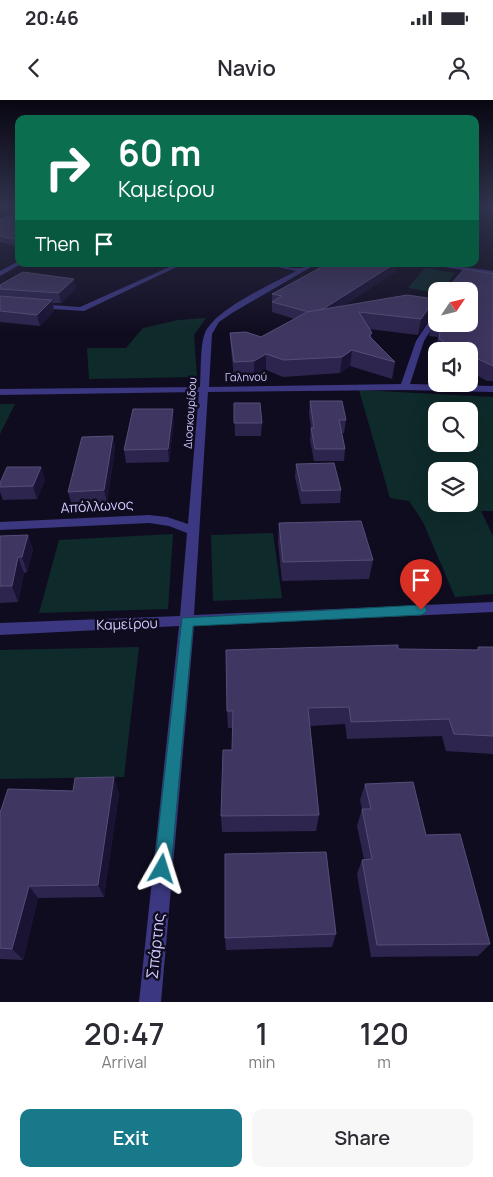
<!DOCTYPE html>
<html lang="en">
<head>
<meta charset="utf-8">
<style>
  body { margin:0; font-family:Manrope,sans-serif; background:#f7f7f7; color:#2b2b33; height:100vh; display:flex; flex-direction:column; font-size:19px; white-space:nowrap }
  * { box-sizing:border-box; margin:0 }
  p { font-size:16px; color:#7c7c81 }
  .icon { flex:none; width:28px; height:28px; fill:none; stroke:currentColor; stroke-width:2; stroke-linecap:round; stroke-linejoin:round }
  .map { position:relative; height:902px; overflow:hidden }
  .side { display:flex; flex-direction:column; background:#fff; flex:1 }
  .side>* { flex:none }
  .guide { position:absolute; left:15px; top:15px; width:464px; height:152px; border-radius:10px; box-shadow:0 5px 20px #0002; background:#0b6e4f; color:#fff; overflow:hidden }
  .needle { width:32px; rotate:55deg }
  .buttons { position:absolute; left:428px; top:182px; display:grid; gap:10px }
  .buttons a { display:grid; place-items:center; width:50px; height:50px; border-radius:10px; background:#fff; box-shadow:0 5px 20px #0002; font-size:25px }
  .pin { position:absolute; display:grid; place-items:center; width:42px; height:42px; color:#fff; margin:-51px -21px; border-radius:50% 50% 50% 0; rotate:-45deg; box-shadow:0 0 5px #0007 }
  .pin .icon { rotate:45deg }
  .me { position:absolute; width:55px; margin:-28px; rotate:6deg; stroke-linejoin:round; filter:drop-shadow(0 0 4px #0008) }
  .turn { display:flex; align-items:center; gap:18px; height:105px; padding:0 20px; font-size:22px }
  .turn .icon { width:65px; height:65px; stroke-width:2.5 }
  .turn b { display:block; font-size:35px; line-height:42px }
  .then { display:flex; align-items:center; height:48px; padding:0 20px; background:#0003; gap:10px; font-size:19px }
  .eta { display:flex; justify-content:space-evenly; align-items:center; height:85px; text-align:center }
  .eta b { font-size:30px; font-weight:600; line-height:35px }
  .action { display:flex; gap:10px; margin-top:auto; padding:10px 20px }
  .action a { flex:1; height:58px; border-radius:10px; background:#18798b; color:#fff; font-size:20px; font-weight:600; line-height:58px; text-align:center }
  .action a+a { background:#f7f7f7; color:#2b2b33 }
  .status { display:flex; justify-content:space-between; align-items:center; height:35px; padding:0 25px; background:#fff; direction:ltr }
  .status svg { height:14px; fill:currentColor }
  header { display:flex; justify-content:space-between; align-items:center; height:65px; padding:0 20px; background:#fff; font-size:22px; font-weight:600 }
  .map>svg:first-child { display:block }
  .green { fill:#0f2a2a; fill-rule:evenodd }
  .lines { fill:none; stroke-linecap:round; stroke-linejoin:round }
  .minor { fill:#3b3780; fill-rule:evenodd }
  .tertiary { fill:#3b3780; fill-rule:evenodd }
  .wall { fill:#2d254e }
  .shaded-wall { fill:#1a1334 }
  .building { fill:#3f3661; stroke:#564e7a }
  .route { fill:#18798b; stroke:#104f5a }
  .labels { text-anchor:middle; stroke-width:5; stroke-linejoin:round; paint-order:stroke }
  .far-street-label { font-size:11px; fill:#d2cbff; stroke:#100c20 }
  .street-label { font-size:14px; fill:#d2cbff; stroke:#100c20 }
  .near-street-label { font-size:16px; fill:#d2cbff; stroke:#100c20 }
</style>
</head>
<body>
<div class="status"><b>20:46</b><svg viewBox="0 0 49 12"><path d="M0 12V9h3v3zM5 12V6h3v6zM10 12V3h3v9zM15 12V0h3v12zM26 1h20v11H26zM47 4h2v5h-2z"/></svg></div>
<header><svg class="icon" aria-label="back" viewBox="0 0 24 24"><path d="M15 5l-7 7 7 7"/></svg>Navio<svg class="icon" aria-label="person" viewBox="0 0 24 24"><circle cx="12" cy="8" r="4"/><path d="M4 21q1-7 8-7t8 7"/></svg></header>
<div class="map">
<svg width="493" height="902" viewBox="0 0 493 902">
  <rect width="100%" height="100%" fill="#100c20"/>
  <g class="green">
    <path d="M425,168L455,173L442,191L436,193L408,188Z"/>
    <path d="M206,218L194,235L197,277L89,279L87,248H126L143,228L178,220Z"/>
    <path d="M359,290L493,297V411H481L493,436V494L455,497L423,422L409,401L390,398ZM436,311H469V344H436ZM436,371H469V404H436Z"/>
    <path d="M0,304H15L0,334Z"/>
    <path d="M273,433L282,498L213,501L211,435Z"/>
    <path d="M173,434L168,509L39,513L59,440Z"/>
    <path d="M139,547L124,677L0,679V550Z"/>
  </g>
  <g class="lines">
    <g class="minor">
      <path d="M176,164H183L84,211L37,208L33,206L37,204L80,207Z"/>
      <path d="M264,164C276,163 291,170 301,168C307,167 309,164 316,164L232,213L219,222L212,234L209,287L401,284L416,241L433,215H436V222L424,241L410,284L493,286V292L405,290L208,292L194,515L493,502V512L194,526L161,902H139L179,526L0,535V523L180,516L187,433L169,426L149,423L0,430V422L149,415L167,417L188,424L199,292L0,295V289L200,287C201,274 200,244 205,233C215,209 272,184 296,171Z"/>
      <path d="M426,164H440L493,171V175Z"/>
    </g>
    <path class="tertiary" d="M19,161V164H21L0,176V171Z"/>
  </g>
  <g class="wall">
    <path d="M19,113V147L0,142V119Z"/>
    <path d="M327,164H396L395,172L343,206L435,199L432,214L418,235L369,229L372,238L395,262L392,279L350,266L340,273L283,277L266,270L254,277L234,278L231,249L230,233L261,237L295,219L272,212V194Z"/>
    <path d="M493,174V281H487L471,272L469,251H436V252L438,237L429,236L432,223L436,216V224H469Z"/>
    <path d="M74,179L76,188L61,203H53L54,211L40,226L0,222V185Z"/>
    <path d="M436,202V214L434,213Z"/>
    <path d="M310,301L346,320L344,333H342L345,349L344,361H314L310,340L311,328L309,313Z"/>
    <path d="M234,303L262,323L261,336H235Z"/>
    <path d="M174,321L169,362L126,363L124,350Z"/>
    <path d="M113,336L115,348L107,403L72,405L68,392Z"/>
    <path d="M296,364L341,390L340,403L301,404L295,377Z"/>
    <path d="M41,367L45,380L37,399L3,400L0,392V383Z"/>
    <path d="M279,423L373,460L369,479L282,481L278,442Z"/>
    <path d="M28,435L33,450L27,472L24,473L18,502L0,503V436Z"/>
    <path d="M478,547H493V654L446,651L442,636L347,639L345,624L310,626L319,715L316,731L222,732L221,716L232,650L233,628H228L227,611L398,549L476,550Z"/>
    <path d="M365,684L426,735L490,844L478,856L371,857L357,774L362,760L364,759L357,726L362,709L360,700Z"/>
    <path d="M119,693L104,797L38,798L23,860L0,859V713Z"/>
    <path d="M336,834L332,847L226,850L225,838Z"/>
  </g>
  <g class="shaded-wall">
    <path d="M394,164H396L395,172L316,224L317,213Z"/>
    <path d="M74,179L76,188L61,203L59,193Z"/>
    <path d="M435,199L432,214L418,235L421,219Z"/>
    <path d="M52,200L54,211L40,226L37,215Z"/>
    <path d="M352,250L350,266L340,273L342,257Z"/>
    <path d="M266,254V270L254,277V261Z"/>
    <path d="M474,257L471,272H469V259Z"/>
    <path d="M173,309L174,321L169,362L168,349Z"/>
    <path d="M113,336L115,348L107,403L104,390Z"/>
    <path d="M41,367L45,380L37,399L33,386Z"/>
    <path d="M28,435L33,450L27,472L22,457Z"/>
    <path d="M18,457L24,473L18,502L12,486Z"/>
    <path d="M114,677L119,693L104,797L98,785Z"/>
    <path d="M29,786L38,798L23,860L12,849Z"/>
  </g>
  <g class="building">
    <path d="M19,113V140H18L0,136V119Z"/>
    <path d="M327,164H394L323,209L309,212L272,202L282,196L272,194Z"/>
    <path d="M464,169L493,174V266L474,257L469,259V251H441L443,241L439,239L441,224H469V191H445Z"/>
    <path d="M23,172L74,179L59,193L0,189V185Z"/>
    <path d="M407,195L435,199L421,219L359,212L372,233L369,236L395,262L352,250L342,257L284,260L266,254L254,261L234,262L230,233L246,232L261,237L307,212Z"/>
    <path d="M0,196L52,200L37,215L0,211Z"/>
    <path d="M436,216V223H432Z"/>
    <path d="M310,301H342L346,320H339L345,349H315L311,328H314Z"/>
    <path d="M234,303H260L262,323H234Z"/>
    <path d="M133,309H173L168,349L124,350Z"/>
    <path d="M113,336L104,390L68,392L82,337Z"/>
    <path d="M334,363L341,390L302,391L296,364Z"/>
    <path d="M7,367H41L33,386L0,387V383Z"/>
    <path d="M361,421L373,460L283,462L279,423Z"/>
    <path d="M28,435L22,457H18L12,486H0V436Z"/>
    <path d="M398,545V549L479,550L478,547H493V636L454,634L449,619L351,622L349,607L308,608L319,715L221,716L223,650H232L233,611H227L226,550Z"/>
    <path d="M114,677L98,785L29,786L12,849L0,848V713L8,689L73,691L75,678Z"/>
    <path d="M413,682L426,735L460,734L490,844L377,845L362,760L372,759L362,709H371L365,684Z"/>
    <path d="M326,752L336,834L225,838V754Z"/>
  </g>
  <linearGradient id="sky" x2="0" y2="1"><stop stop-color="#090712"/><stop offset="0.46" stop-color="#31344e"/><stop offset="1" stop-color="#31344e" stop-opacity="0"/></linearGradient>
  <rect width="493" height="232" fill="url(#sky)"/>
  <path class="route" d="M421,505L425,507L427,510L425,513L421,515L193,526L171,769L169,775L162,778L156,775L154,769L182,518Z"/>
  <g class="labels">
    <g class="far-street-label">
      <text transform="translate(246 277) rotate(-1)" y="4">Γαληνού</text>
      <text transform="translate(190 313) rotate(-86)" y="4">Διοσκουρίδου</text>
    </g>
    <g class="street-label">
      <text transform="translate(97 406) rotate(-3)" y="5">Απόλλωνος</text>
      <text transform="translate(127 524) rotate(-2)" y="5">Καμείρου</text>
    </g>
    <g class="near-street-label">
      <text transform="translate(155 846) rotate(-84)" y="6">Σπάρτης</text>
    </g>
  </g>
</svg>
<div class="buttons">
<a><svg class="needle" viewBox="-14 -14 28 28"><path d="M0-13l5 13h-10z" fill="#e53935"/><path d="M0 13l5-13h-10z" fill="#7c7c81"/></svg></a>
<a><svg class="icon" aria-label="sound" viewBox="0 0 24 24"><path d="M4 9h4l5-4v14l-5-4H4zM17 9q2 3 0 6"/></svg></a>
<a><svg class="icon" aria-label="search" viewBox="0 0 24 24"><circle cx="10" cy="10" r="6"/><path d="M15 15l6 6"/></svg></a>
<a><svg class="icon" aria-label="layers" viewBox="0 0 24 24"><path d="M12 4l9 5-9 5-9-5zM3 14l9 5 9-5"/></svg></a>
</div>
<div class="pin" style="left:421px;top:510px;background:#d93025"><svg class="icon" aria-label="arrive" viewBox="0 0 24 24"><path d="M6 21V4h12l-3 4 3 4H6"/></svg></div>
<svg class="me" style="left:162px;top:769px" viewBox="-20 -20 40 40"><path d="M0-17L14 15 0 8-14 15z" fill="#18798b" stroke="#fff" stroke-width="4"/></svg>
<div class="guide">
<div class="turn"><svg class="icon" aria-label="right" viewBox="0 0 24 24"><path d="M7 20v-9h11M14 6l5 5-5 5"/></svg><div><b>60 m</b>Καμείρου</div></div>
<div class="then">Then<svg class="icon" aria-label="arrive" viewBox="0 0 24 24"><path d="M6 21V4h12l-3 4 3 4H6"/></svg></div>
</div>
</div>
<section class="side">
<div class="eta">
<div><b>20:47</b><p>Arrival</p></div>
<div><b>1</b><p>min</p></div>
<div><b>120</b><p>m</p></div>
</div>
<div class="action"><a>Exit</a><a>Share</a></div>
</section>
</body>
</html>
